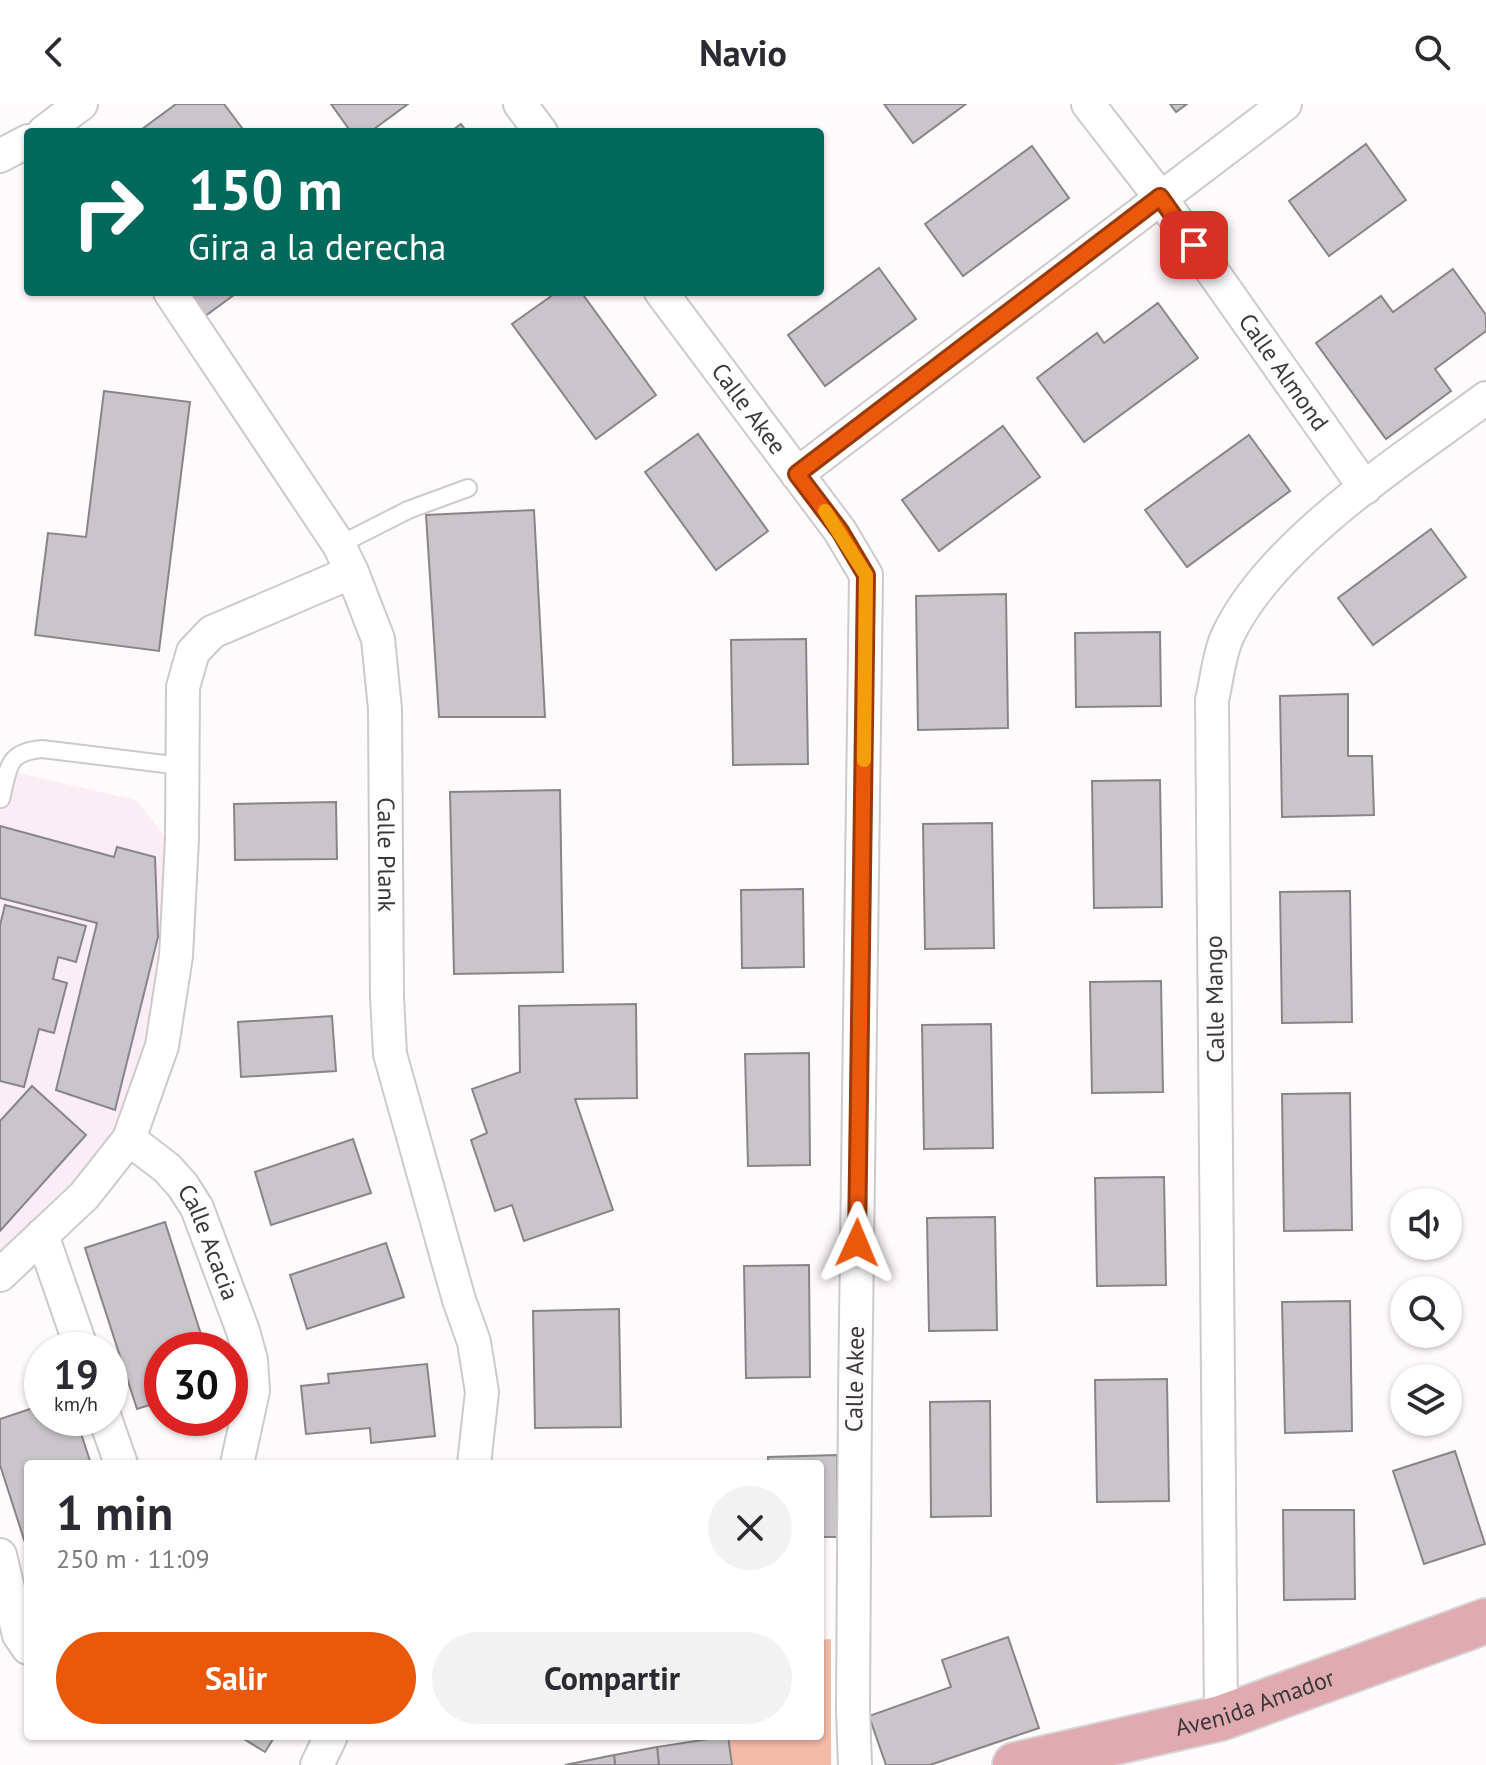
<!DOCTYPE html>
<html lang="es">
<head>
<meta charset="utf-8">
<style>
  body { margin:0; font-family:"PT Sans",sans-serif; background:#f2f2f3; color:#2b2b33; height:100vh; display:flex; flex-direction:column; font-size:30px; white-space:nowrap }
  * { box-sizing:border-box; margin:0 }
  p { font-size:26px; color:#7c7c81 }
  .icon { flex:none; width:44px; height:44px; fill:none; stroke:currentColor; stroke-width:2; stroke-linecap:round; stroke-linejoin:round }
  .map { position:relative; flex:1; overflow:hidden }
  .panel { position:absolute; left:24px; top:1356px; width:800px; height:280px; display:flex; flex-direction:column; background:#fff; border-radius:8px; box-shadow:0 2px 6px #0004 }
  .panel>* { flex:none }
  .banner { position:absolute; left:24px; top:24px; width:800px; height:168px; border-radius:8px; box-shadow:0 2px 6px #0004; background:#00695c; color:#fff; overflow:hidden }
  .buttons { position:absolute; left:1390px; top:1084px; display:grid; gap:16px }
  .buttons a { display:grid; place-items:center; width:72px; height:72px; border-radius:50%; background:#fff; box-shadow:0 2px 6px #0004; font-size:40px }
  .speed { position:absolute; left:24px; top:1228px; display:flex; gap:16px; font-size:40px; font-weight:700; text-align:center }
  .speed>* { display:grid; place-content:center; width:104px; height:104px; border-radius:50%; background:#fff; box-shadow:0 2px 6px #0004; line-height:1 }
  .speed small { font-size:20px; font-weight:400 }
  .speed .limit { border:12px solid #d22; background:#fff; color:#111 }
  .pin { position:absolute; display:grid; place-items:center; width:68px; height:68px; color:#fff; margin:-34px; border-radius:16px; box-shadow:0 4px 12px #0006 }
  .me { position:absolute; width:88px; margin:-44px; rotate:1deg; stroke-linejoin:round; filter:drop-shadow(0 0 6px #0008) }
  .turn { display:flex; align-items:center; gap:28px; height:168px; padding:0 32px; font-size:36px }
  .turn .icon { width:104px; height:104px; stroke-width:2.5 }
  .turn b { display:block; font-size:56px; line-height:68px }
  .round { display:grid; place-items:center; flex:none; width:84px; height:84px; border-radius:42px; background:#f2f2f3 }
  .summary { display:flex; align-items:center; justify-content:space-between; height:136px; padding:0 32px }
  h1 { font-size:48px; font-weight:700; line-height:60px }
  .cta { display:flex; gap:16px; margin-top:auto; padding:16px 32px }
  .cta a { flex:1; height:92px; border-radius:48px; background:#ea580c; color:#fff; font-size:32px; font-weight:700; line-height:92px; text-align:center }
  .cta a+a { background:#f2f2f3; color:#2b2b33 }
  header { display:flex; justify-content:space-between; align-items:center; height:104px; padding:0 32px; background:#fff; font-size:36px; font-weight:700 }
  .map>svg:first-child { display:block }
  .built { fill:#faedf3 }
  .green { fill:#f3baa8 }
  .building { fill:#c9c6ca; stroke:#888588; stroke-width:2 }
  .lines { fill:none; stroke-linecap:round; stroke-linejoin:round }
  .service-casing { stroke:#cec9cc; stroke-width:20 }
  .minor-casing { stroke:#cec9cc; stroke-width:36 }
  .primary-casing { stroke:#d8d7d7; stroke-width:48 }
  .service { stroke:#fff; stroke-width:16 }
  .minor { stroke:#fff; stroke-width:32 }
  .primary { stroke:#dfaab0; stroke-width:44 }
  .route-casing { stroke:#983908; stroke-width:20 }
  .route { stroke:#ea580c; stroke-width:14 }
  .slow { stroke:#f59e0b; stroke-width:14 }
  .labels { text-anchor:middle; stroke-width:6; stroke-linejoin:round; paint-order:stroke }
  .street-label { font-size:24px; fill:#3a3839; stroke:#fffafc }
</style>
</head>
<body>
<header><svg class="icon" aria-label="back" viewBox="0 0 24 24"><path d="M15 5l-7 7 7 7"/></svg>Navio<svg class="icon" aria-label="search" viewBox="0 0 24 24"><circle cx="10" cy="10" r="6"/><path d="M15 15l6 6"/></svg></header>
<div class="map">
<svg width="1486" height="1661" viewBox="0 0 1486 1661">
  <rect width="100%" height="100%" fill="#fffafc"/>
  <path class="built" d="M0,665L136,696L171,740L165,863L145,959L120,1021L80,1075L0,1153Z"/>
  <path class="green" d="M831,1535V1661H732L728,1632H820V1536Z"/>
  <g class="building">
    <path d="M176,0H224L245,28H138Z"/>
    <path d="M331,0H408L370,28H351Z"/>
    <path d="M884,0H966L913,39Z"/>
    <path d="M1170,0H1187L1176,8Z"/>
    <path d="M461,20L467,28H450Z"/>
    <path d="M1366,40L1406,96L1329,152L1289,97Z"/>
    <path d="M1032,42L1069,94L963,172L925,120Z"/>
    <path d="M879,164L916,215L825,282L788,231Z"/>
    <path d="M1453,165L1486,211V227L1435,265L1451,287L1386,335L1316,239L1381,192L1393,208Z"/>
    <path d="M181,188H238L201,215Z"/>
    <path d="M557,188H581L656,291L596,335L512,220Z"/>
    <path d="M1158,199L1198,254L1084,338L1037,274L1097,229L1104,239Z"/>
    <path d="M104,287L190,298L159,547L35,531L48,429L86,433Z"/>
    <path d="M1003,322L1040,373L939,447L902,396Z"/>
    <path d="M698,330L768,427L716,466L645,368Z"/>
    <path d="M1249,331L1290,387L1187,463L1145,406Z"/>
    <path d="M534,406L545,613H439L426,411Z"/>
    <path d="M1431,425L1466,473L1373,541L1338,494Z"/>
    <path d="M1006,490L1008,624L918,626L916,492Z"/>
    <path d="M1160,528L1161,602L1076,603L1075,529Z"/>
    <path d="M806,535L808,660L733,661L731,536Z"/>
    <path d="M1348,590V652H1372L1374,711L1282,713L1280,592Z"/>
    <path d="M1160,676L1162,803L1094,804L1092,677Z"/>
    <path d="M560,686L563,868L454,870L450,688Z"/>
    <path d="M336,698L337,755L235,756L234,700Z"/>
    <path d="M992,719L994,844L925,845L923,720Z"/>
    <path d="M0,722L114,753L117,743L155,753L158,833L115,1006L56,986L97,819L0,794Z"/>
    <path d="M803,785L804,863L742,864L741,786Z"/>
    <path d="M1350,787L1352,918L1282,919L1280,788Z"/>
    <path d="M5,801L86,822L76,858L58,853L53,875L67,879L54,929L39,925L24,983L0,977V821Z"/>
    <path d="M1161,877L1163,988L1092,989L1090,878Z"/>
    <path d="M636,900L637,994L575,995L613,1106L524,1137L512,1101L495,1107L471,1036L487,1029L472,985L520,968L519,902Z"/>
    <path d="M332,912L336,967L241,973L238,918Z"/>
    <path d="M991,920L993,1044L924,1045L922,921Z"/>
    <path d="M809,949L810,1061L748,1062L745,950Z"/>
    <path d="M32,982L86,1031L0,1127V1017Z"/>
    <path d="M1350,989L1352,1126L1284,1127L1282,990Z"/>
    <path d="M353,1035L371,1089L271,1121L255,1068Z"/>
    <path d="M1164,1073L1166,1181L1097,1182L1095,1074Z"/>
    <path d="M995,1113L997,1226L929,1227L927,1114Z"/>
    <path d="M165,1118L206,1246H162V1297L137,1305L85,1144Z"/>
    <path d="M386,1139L404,1193L307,1225L290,1171Z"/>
    <path d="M809,1161L810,1273L746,1274L744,1162Z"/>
    <path d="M1350,1197L1352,1327L1285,1329L1282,1198Z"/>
    <path d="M619,1205L621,1323L535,1324L533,1207Z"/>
    <path d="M427,1260L435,1332L371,1339L370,1324L306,1330L301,1282L329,1279L328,1270Z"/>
    <path d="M1167,1275L1169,1397L1097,1398L1095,1276Z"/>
    <path d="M990,1297L991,1412L931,1413L930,1298Z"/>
    <path d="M42,1301V1314H76L91,1360H28V1448L0,1361V1315Z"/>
    <path d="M1455,1347L1485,1440L1424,1460L1393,1367Z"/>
    <path d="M837,1351L838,1433H820V1360H768V1353Z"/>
    <path d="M1283,1406H1354L1355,1495L1284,1496Z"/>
    <path d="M1008,1533L1039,1624L930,1661H886L869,1612L951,1583L942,1556Z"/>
    <path d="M239,1632H275L265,1648Z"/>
    <path d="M728,1632L732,1661H659L657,1643Z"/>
    <path d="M657,1643L659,1661H615L614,1651Z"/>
    <path d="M614,1651L615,1661H565Z"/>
  </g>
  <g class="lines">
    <defs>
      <g id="service">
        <path d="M339,441L408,406L468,384"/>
        <path d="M1,695C9,664 6,648 42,645L181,662"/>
      </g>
      <g id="minor">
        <path d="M520,0L541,28"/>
        <path id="s1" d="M1088,0L1160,93L1365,384"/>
        <path d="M44,28L81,0"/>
        <path d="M0,52L28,37"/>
        <path id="s2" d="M170,188L339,441L352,468L378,535L385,605L387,893L390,950L459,1196L474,1238L482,1288L474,1360"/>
        <path id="s3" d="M661,188L840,427L866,471L855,1293L853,1606L855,1661"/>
        <path d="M797,370L1285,0"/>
        <path id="s4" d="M129,1035L167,1064L183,1082L197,1104L243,1227L251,1256L253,1287L237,1360"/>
        <path d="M42,1131L82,1246"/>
        <path d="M0,1171L84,1092L129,1035L162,942L176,852L182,735L183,583L193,548L212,528L352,468"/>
        <path d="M105,1314L121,1360"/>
        <path d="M0,1451L19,1531L28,1544"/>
        <path d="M1221,1614L1212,596C1217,575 1219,550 1228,531C1272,438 1404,355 1486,294"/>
        <path d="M317,1661L331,1632"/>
      </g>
      <g id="primary">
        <path id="s5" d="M1015,1661L1221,1614L1486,1517"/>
      </g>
    </defs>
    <use href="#service" class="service-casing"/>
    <use href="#minor" class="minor-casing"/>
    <use href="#primary" class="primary-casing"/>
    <use href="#service" class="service"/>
    <use href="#minor" class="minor"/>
    <use href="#primary" class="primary"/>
  </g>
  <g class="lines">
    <defs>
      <path id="route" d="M857,1139L866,471L840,427L797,370L1160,93L1194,141"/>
    </defs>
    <use href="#route" class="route-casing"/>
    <use href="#route" class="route"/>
    <path class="slow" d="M825,407L866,471L864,656"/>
  </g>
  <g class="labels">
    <g class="street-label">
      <text dy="8" stroke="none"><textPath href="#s1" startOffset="332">Calle Almond</textPath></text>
      <text dy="8" stroke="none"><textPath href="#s3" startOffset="146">Calle Akee</textPath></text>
      <text dy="8" stroke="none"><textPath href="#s2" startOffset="622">Calle Plank</textPath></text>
      <text transform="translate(1215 895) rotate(-91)" y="8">Calle Mango</text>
      <text dy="8" stroke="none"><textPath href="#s4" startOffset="134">Calle Acacia</textPath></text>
      <text transform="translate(855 1275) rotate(-89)" y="8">Calle Akee</text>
      <text dy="8" stroke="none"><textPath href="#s5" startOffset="248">Avenida Amador</textPath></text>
    </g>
  </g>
</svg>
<div class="buttons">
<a><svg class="icon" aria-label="sound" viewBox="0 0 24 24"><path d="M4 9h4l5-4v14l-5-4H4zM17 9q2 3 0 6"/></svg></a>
<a><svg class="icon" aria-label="search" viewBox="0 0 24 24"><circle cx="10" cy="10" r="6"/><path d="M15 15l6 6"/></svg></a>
<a><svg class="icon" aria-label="layers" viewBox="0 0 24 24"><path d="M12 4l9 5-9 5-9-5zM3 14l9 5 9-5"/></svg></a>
</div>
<div class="speed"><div>19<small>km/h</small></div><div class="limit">30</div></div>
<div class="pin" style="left:1194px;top:141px;background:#d93025"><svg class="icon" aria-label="arrive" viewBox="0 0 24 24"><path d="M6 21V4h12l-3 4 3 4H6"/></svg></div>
<svg class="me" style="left:857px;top:1139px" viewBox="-20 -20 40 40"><path d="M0-17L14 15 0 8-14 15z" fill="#ea580c" stroke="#fff" stroke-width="4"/></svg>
<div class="banner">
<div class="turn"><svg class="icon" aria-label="right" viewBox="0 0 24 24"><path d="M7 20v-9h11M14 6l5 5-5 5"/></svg><div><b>150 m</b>Gira a la derecha</div></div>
</div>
<section class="panel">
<div class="summary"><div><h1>1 min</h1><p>250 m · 11:09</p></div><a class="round"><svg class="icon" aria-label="close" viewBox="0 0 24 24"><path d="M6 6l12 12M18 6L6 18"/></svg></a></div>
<div class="cta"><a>Salir</a><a>Compartir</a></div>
</section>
</div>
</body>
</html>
